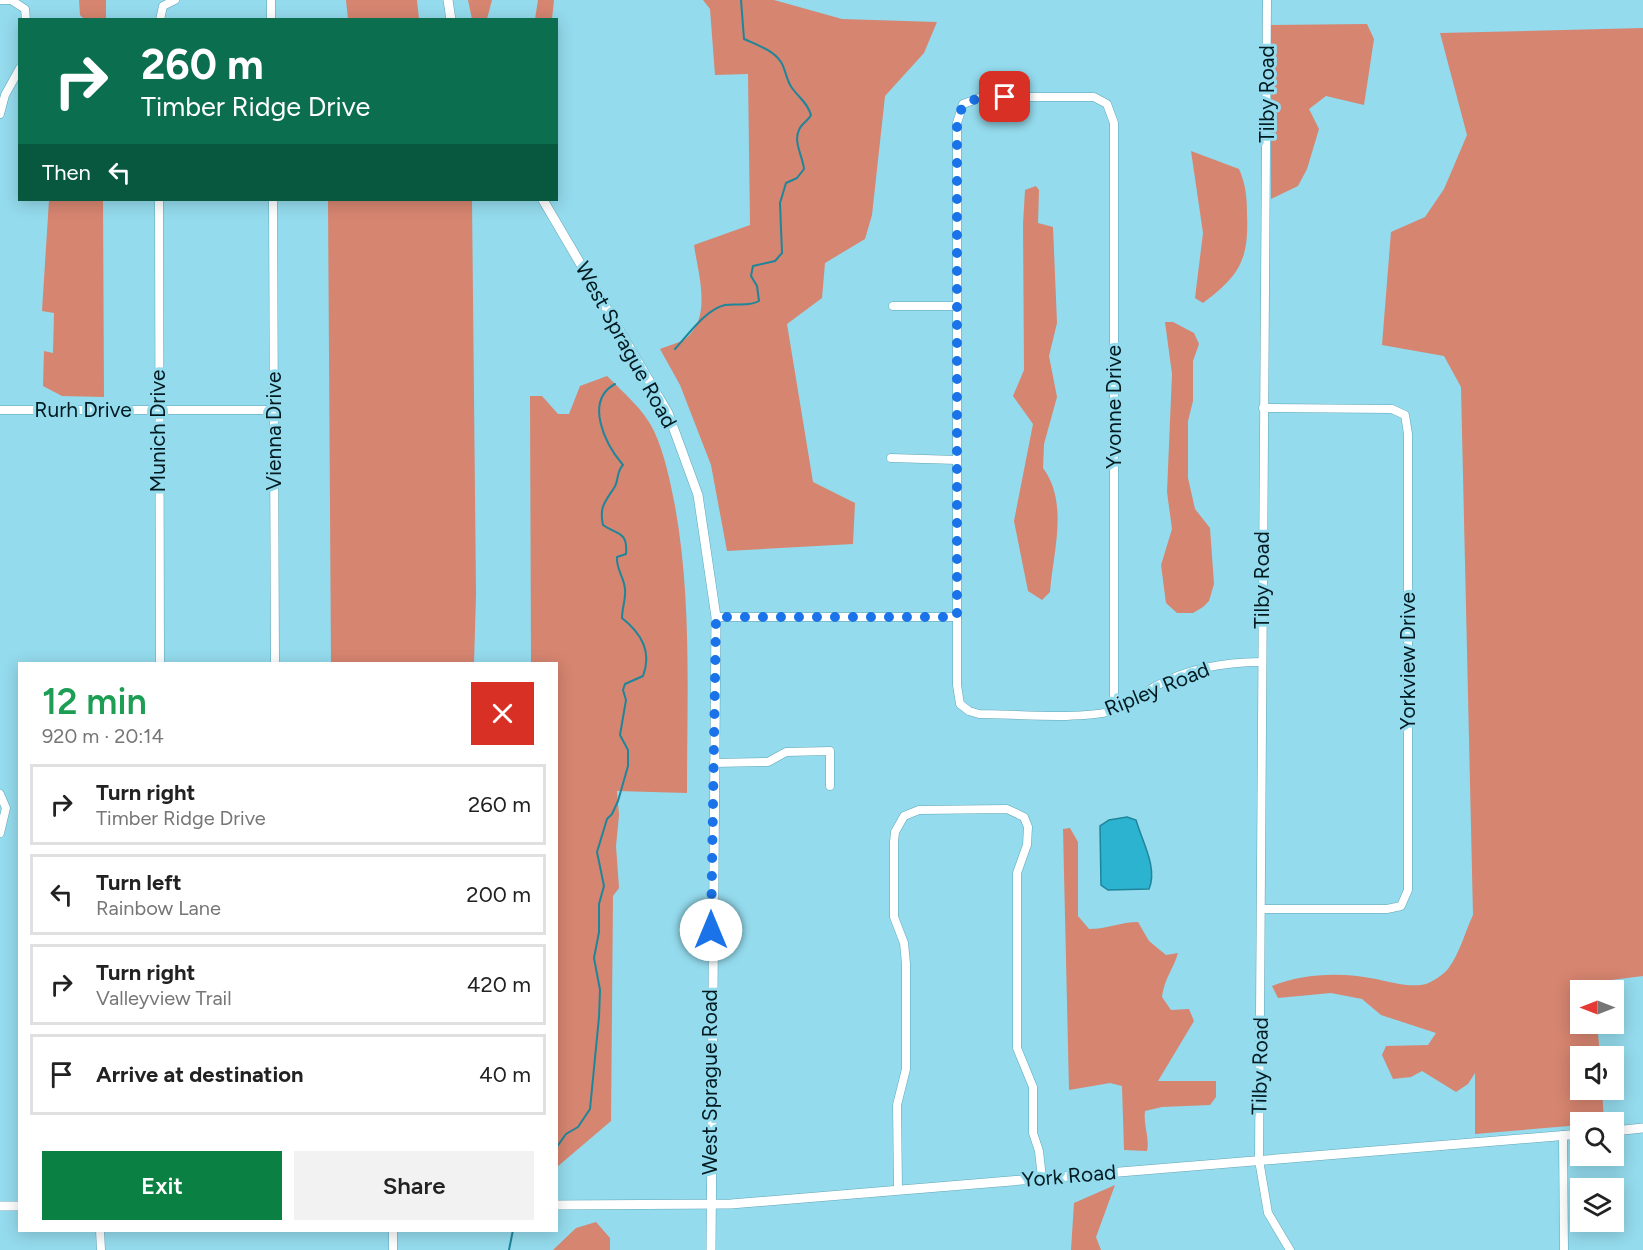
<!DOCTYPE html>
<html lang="en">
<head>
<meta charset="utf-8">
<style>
  body { margin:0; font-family:Figtree,sans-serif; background:#f2f2f2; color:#222; height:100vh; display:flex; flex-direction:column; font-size:22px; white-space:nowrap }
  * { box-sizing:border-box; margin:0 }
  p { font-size:20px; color:#767676 }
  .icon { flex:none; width:33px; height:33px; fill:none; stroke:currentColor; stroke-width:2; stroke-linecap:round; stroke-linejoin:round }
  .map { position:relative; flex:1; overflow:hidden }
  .side { position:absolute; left:18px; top:662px; width:540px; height:570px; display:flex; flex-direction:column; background:#fff; border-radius:0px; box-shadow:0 3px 15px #0003 }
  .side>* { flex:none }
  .guide { position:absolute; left:18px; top:18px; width:540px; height:183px; border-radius:0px; box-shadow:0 3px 15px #0003; background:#0b6e4f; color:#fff; overflow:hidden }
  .needle { width:39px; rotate:270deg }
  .buttons { position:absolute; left:1570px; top:980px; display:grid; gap:12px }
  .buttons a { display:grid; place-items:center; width:54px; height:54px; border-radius:0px; background:#fff; box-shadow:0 3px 15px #0003; font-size:30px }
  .pin { position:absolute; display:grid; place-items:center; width:51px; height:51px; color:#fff; margin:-26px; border-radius:12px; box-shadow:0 3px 9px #0006 }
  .me { position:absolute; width:66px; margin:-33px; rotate:0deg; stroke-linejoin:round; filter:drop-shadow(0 0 4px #0008) }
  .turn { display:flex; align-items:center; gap:21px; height:126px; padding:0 24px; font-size:27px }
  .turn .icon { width:78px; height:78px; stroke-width:2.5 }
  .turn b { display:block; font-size:42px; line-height:51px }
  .then { display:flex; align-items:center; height:57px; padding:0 24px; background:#0003; gap:12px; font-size:22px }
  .round { display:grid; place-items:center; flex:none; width:63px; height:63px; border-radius:0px; background:#f2f2f2 }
  .head { display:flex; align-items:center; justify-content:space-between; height:102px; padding:0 24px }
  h1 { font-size:36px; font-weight:600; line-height:45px; color:#1e9e55 }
  .action { display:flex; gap:12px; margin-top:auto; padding:12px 24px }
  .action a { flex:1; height:69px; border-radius:0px; background:#0b8043; color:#fff; font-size:24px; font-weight:600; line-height:69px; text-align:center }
  .action a+a { background:#f2f2f2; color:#222 }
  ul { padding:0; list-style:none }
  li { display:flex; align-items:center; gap:18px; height:81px; margin:0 12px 9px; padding:0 12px; border:3px solid #e0e0e0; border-radius:0px }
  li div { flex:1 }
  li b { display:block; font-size:22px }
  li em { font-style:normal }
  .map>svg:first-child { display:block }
  .green { fill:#d68570 }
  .water { fill:#2cb3cf; stroke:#1f859a; stroke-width:1.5 }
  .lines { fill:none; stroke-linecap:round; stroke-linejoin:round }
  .stream { stroke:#1f859a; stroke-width:2 }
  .minor-casing { stroke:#60a6b8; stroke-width:9 }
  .tertiary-casing { stroke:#60a6b8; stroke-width:10 }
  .minor { stroke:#fff; stroke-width:8 }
  .tertiary { stroke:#fff; stroke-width:9 }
  .route { stroke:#1a73e8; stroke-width:10; stroke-dasharray:0 18 }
  .labels { text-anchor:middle; stroke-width:6; stroke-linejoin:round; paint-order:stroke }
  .street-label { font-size:21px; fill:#001a20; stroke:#94dbed }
</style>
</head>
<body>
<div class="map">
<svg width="1643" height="1250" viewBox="0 0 1643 1250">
  <rect width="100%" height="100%" fill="#94dbed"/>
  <g class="green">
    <path d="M79,0H106V19H84L80,15Z"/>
    <path d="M346,0H417L419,19H348Z"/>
    <path d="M468,0H492L487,19H472Z"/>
    <path d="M538,0H554L552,19H535Z"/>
    <path d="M703,0H774L842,19L937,22L924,53L885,96L872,215L865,239L825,263L822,298L787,324L813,482L855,503L853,544L727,551L711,465L680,385L660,349C667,346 675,344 682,341C714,321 698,274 694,245L750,225L748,74L715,75L710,9Z"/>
    <path d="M1367,24L1374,39L1364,105L1326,96L1309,109L1319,129L1307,169L1298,186L1271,199V25Z"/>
    <path d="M1643,28V976L1595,982V990H1581V1023H1597L1600,1056H1581V1089H1602L1604,1122H1581V1125L1475,1134V1073L1468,1084L1456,1092L1422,1071L1411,1077L1393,1079L1382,1055L1386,1046L1428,1045L1436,1033L1381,1015L1362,999L1331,993L1278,998L1272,986C1304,973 1341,972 1376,979C1390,982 1411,988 1426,984C1432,982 1444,974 1448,969C1460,953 1465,932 1473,915L1461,387L1444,356L1382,345L1391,232L1425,217L1444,189L1467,135L1440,33Z"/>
    <path d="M1191,151L1239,169C1246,185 1247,198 1247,215C1249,260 1239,276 1203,303L1195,298L1203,233Z"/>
    <path d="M1036,186L1039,190L1038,223L1053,227L1057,323L1049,356L1057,397L1044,444L1043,468C1069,503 1053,552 1050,592L1042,600L1028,591L1014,521L1033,424L1013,396L1024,370L1023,224L1025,190Z"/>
    <path d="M49,200H103L104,397L62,396L43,386L44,351L53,353L54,313L42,311Z"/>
    <path d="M328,200H472L476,594L474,663H331Z"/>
    <path d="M1165,322H1173L1194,333L1199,344L1193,361V401L1188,421V478L1195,509L1210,528L1214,584L1209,601L1203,607L1193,613H1177L1166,603L1161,565L1172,529L1167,492L1172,374Z"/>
    <path d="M607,376C623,392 644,410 654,431C665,455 670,481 675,506C692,600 687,697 687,793L617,791L619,815L616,846L619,888L613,896L611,1121L557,1167L556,663H531L530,396H542L558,414H569L580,386Z"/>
    <path d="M1070,828L1078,842V916L1089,929C1107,929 1121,922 1138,922L1149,941L1166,955L1178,953C1173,970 1165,977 1162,997L1171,1010L1189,1009L1194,1021L1158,1081H1216V1097L1210,1105L1162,1107L1145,1111C1143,1125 1150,1138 1147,1151L1124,1150L1122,1086L1110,1083L1069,1090L1063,829Z"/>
    <path d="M1115,1185L1096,1237L1101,1250H1071L1074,1203Z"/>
    <path d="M596,1222L610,1238V1250H553L576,1228Z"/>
  </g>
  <path class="water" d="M1127,817L1136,820C1142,841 1158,868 1149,889L1108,890L1101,885L1100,826L1109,820Z"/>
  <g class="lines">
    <g class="stream">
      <path d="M675,349C688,335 706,309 725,305C736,303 749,307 759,301L757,286L751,276L753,266L775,261L782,253L780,203L786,183L797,178L804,169C803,157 793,142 799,130C801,124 808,121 811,115C807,102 800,99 792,88C786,80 786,70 781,62C773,50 757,45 744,39L741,0"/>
      <path d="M556,1148L566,1134L578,1127L590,1109L599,1017L600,990L594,958L599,932V904L604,886L597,852L607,819L612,814L618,801L628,766V750L620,735L626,700L623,690L625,684L643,676C652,652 642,634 622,618C622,608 626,599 625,589C624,577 616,569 617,557L626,554C628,531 617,535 603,525C599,507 605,502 614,488C619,481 616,472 623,465C605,444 584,401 615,384"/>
      <path d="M509,1250L513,1230"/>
    </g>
    <defs>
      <g id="minor">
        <path d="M0,0H11L25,9L26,20"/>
        <path d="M271,0V20"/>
        <path d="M1267,0L1259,1160L1268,1213L1290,1250"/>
        <path d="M160,20L163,6L175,0"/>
        <path d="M0,114L5,95L20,68"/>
        <path d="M159,200L160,663"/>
        <path d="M273,200L275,663"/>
        <path d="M893,306H957"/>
        <path d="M0,410H274"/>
        <path d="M891,458L957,460"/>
        <path d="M716,617H957"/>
        <path d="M1114,711V123L1107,104L1094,97H982L963,104L957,123V685L960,704L969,711L979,714C1014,714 1080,720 1112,711C1127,707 1142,694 1156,686C1189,668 1225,662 1262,662"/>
        <path d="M714,763L768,762L786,752L830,751V786"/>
        <path d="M0,794L6,808L0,833"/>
        <path d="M1262,909H1387L1401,906L1408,890V434L1405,415L1392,409L1263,408"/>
        <path d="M1563,1135L1564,1250"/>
        <path d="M898,1190L897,1105L906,1069V964L904,943L894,917V842L895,832L904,816L919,810L1007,809L1024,817L1028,827L1027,845L1017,873V1048L1033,1087V1133L1039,1151L1042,1178"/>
        <path d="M100,1230L101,1250"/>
        <path d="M393,1250V1230"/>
      </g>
      <g id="tertiary">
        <path d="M448,0L451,20"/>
        <path d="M543,200L668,413L698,495L716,617L711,1250"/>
        <path d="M1614,1131L1643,1128"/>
        <path d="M556,1205L731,1204L1581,1134"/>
        <path d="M0,1206H20"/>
      </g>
    </defs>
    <use href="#minor" class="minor-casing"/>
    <use href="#tertiary" class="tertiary-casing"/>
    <use href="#minor" class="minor"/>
    <use href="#tertiary" class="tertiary"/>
  </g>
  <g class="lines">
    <path class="route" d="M711,930L716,617H957V123L963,104L982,97H1005"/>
  </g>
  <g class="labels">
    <g class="street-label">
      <text transform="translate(1267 94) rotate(-90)" y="7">Tilby Road</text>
      <text transform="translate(626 345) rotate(61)" y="7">West Sprague Road</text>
      <text transform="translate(1114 407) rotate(-90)" y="7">Yvonne Drive</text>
      <text x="83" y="417">Rurh Drive</text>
      <text transform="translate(158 431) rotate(-90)" y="7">Munich Drive</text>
      <text transform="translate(274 431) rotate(-90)" y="7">Vienna Drive</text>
      <text transform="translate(1262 580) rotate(-90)" y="7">Tilby Road</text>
      <text transform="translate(1408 661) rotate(-90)" y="7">Yorkview Drive</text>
      <text transform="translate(1157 689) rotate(-22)" y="7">Ripley Road</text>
      <text transform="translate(1260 1066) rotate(-89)" y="7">Tilby Road</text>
      <text transform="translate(710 1082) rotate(-90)" y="7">West Sprague Road</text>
      <text transform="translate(1069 1176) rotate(-5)" y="7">York Road</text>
    </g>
  </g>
</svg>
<div class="buttons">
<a><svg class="needle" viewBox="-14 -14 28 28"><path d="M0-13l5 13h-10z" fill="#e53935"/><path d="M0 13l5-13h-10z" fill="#767676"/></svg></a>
<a><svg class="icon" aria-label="sound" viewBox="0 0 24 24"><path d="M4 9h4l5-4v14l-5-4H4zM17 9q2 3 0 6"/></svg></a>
<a><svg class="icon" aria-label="search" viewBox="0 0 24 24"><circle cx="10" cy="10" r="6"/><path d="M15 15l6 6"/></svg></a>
<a><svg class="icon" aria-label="layers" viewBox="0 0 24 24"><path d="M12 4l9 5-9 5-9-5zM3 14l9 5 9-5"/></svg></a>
</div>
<div class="pin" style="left:1005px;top:97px;background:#d93025"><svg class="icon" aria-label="arrive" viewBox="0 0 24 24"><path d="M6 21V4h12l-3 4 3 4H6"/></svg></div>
<svg class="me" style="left:711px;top:930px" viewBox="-20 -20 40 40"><circle r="19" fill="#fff"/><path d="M0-13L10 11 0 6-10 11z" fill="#1a73e8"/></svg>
<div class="guide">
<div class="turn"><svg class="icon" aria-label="right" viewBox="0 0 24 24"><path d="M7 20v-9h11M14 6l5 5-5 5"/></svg><div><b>260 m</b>Timber Ridge Drive</div></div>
<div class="then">Then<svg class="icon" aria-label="left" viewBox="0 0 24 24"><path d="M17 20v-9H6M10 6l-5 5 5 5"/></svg></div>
</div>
<section class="side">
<div class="head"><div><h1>12 min</h1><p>920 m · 20:14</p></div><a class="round" style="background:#d93025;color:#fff"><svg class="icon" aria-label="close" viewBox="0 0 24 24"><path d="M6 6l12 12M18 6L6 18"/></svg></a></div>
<ul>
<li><svg class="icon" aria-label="right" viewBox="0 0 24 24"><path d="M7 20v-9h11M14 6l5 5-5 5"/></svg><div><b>Turn right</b><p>Timber Ridge Drive</p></div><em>260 m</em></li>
<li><svg class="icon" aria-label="left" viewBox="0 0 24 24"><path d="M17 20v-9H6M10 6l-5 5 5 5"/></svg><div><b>Turn left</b><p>Rainbow Lane</p></div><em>200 m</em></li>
<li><svg class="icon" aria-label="right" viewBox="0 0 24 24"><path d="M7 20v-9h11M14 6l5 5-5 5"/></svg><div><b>Turn right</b><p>Valleyview Trail</p></div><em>420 m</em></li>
<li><svg class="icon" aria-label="arrive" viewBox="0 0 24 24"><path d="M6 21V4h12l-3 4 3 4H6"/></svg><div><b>Arrive at destination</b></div><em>40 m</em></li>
</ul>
<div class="action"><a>Exit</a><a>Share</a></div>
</section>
</div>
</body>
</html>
